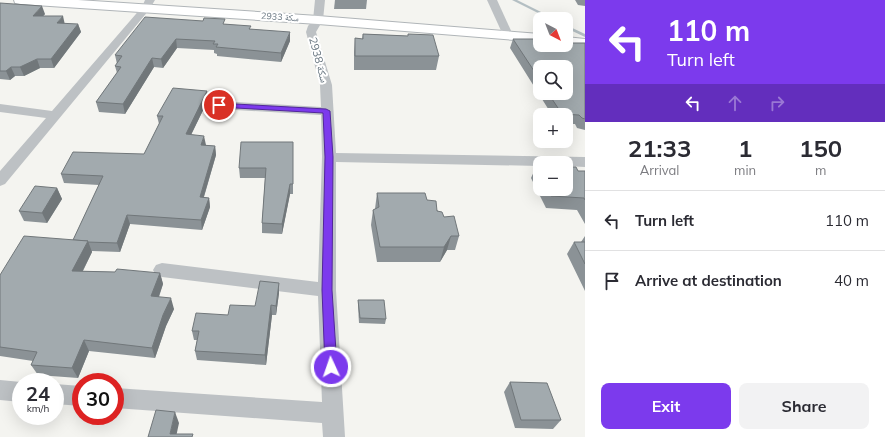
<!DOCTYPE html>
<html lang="en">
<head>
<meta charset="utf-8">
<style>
  body { margin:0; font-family:Mulish,"Noto Naskh Arabic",sans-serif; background:#f2f2f3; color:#2b2b33; height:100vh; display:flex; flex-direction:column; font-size:15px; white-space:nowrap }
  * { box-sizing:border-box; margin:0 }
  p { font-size:13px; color:#7c7c81 }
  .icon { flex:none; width:22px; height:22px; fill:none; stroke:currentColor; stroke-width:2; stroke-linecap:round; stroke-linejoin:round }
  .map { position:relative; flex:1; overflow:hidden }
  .drawer { display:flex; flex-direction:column; background:#fff; width:300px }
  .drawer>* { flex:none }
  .top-card { background:#7c3aed; color:#fff; overflow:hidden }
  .needle { width:26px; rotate:138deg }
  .controls { position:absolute; left:533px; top:12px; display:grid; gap:8px }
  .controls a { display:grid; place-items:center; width:40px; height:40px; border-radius:8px; background:#fff; box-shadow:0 4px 16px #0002; font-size:20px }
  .speed { position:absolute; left:12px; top:373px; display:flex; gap:8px; font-size:20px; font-weight:700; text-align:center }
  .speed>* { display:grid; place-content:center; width:52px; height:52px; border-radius:50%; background:#fff; box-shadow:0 4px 16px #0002; line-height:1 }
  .speed small { font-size:10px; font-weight:400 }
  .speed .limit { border:6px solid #d22; background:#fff; color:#111 }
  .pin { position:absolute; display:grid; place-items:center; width:34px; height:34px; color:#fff; margin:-17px; border:2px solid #fff; border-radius:50%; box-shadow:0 1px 4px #0007 }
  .me { position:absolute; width:44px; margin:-22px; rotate:357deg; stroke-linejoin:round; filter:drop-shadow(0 0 3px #0008) }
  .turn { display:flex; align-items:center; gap:14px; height:84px; padding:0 16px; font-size:18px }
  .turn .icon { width:52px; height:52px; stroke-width:2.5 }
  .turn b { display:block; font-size:28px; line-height:34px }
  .lanes { display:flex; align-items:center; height:38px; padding:0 16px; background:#0003; justify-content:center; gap:20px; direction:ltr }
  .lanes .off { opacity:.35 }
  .eta { display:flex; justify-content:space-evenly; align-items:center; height:68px; text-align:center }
  .eta b { font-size:24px; font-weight:700; line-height:28px }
  .action { display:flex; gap:8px; margin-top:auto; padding:8px 16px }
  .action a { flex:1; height:46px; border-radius:8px; background:#7c3aed; color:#fff; font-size:16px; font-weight:700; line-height:46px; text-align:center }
  .action a+a { background:#f2f2f3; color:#2b2b33 }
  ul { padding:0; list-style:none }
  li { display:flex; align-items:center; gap:12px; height:60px; padding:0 16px; border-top:1px solid #e1e1e2 }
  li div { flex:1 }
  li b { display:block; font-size:15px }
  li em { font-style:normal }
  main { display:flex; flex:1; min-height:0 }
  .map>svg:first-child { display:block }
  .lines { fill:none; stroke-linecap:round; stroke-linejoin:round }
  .stream { fill:#b4bfc3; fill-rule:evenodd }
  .secondary-casing { stroke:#b0b5b8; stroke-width:2 }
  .street { fill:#bdc1c4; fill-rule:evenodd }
  .secondary { fill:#fff; fill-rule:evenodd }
  .wall { fill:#8b9296; fill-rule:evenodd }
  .shaded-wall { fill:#71777a }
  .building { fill:#a2aaae; stroke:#71777a }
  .route { fill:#7c3aed; stroke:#51269a }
  .labels { text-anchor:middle; stroke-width:4; stroke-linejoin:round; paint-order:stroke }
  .far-street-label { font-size:9px; fill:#66747f; stroke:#fff }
  .street-label { font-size:11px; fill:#66747f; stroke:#fff }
</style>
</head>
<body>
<main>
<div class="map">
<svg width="585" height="437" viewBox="0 0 585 437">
  <rect width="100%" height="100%" fill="#f4f4f0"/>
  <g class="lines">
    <g class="stream">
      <path d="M512,0H517L555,19H550Z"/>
      <path d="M566,25L585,34V37L566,28Z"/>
    </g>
    <defs>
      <g id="secondary">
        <path d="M14,0H78L318,16L540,34V42L318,24L20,4L15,3Z"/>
        <path d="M566,37L585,39V47L565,45H566Z"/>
      </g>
    </defs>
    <use href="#secondary" class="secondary-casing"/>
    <g class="street">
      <path d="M145,0H155L149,10L5,184L0,186V171L46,118L0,112V104L52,111L142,7Z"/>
      <path d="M315,0H325L323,20L316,32L332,85L336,153L585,157V167L566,166V163H540V166L336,162V290L345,437H323L322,423L115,408V388L322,402L318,296L162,277L156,275L153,270L156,265L162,263L318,282L322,157L321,115L219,109L215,108L213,105L215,102L219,101L321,107L320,85L306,32L308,26L313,20Z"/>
      <path d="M487,0H497L513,35L512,37L508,38L503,35Z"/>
      <path d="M0,380L21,382V402L0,400Z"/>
      <path d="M55,384L81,386V406L55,404Z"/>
    </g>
    <use href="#secondary" class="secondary"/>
  </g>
  <g class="wall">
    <path d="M335,0H367L366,9H334Z"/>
    <path d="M575,0H585V6L578,5Z"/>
    <path d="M0,3L45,14L43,16L65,24H78L81,32L54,68H40L24,76H15L10,80L0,79Z"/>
    <path d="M226,24L251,29L290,41L281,62L217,56V54L214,53V50L177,48L163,68L154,67L125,114L99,112L96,102L117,73L115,66L117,64L115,55Z"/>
    <path d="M363,34L408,36V34L439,56L436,70H354V52L355,38L362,39Z"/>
    <path d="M513,39L572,43H585V130L577,128L575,124H566V115H552L510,48ZM540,67L566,93H540Z"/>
    <path d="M207,91L208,100L191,135L206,145L215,146L216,155L204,197L209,198L210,207L202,230L130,224L120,252L92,251V252L83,271L115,272L160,273L163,284L159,297L174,309L166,326L155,358L89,351L78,378L38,375L31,365L33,361L0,356V275L73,240L99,185L64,183L61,174L144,154L159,124L157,116Z"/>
    <path d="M293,142V194H290L282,234L262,233V223L265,178H240L239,168Z"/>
    <path d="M536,167H540V189H566L578,171H585V224L577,210L546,208L531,178Z"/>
    <path d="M57,188L62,199L47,223L24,221L19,211Z"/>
    <path d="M377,193L427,200L444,217L459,236L455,250H447L440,262H377L371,225L373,210L375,209Z"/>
    <path d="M585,236V291L567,254L574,242H581Z"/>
    <path d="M279,283V293L276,315H272L266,365L197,360L195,351L197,340H194L192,331L228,315L255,306Z"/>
    <path d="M358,300L386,319L385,324L359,323L358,306Z"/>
    <path d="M510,382L561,420L553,429L515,428L504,392Z"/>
  </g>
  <g class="shaded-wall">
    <path d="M42,6L45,14L36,24L33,16Z"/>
    <path d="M63,16L65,25L57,23Z"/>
    <path d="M78,24L81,32L54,68L51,59Z"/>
    <path d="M290,32V41L281,62V53Z"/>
    <path d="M176,39L177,48L163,68L161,59Z"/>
    <path d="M152,58L154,67L125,114L123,104Z"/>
    <path d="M37,59L40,68L24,76L20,67Z"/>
    <path d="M11,67L15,76L10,80L6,71Z"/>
    <path d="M207,91L208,100L187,143L186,134Z"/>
    <path d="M204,136L206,145L203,154L201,145Z"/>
    <path d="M215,146L216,155L201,206L200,197Z"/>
    <path d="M290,184V194L282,234V224Z"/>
    <path d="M57,188L62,199L47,223L42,213Z"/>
    <path d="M209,198L210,207L202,230L201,220Z"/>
    <path d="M127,215L130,224L120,252L117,243Z"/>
    <path d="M451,236L447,250L440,262L444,247Z"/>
    <path d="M88,241L92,252L77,282L72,271Z"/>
    <path d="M160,273L163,284L155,307L151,296Z"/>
    <path d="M279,283V293L276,315V306Z"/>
    <path d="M171,298L174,309L166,326L155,358L152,348L163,315Z"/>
    <path d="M271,305L272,315L266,365L265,355Z"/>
    <path d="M84,340L89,351L78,378L72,368Z"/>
    <path d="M175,412L179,423L176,437L170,434Z"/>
  </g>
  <g class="building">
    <path d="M0,3L42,6L33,16H63L57,23L78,24L51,59H37L20,67H11L6,71H0Z"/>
    <path d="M145,17L203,21L204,18L225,19L223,24L251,26L249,29L290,32L281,53L216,47L218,44H213L215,41L176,39L161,59L152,58L123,104L96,102L121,67L115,66L122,56L115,55Z"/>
    <path d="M363,34L408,36V34L433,35L439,56H355V38L363,39Z"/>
    <path d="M513,39H540V45H566V39H568L572,43H585V119L582,118L579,115L562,114L548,93H566V67H540V80Z"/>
    <path d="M173,88L207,91L186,134L204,136L201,145L215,146L200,197L209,198L201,220L127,215L117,243L87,242L88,241L73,240L103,176L61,174L73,152L144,154L163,116H157Z"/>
    <path d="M241,142H293V184H290L282,224L262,223L266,168H239Z"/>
    <path d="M536,167H540V174Z"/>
    <path d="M566,167H576L578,171H585V200L584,198L551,196L548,189H566Z"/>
    <path d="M35,186L57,188L42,213L19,211Z"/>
    <path d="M377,193H425L427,200L436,201L437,211L442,212L444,217L454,216L459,236H451L444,247H380L373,210L379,207Z"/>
    <path d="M24,236L88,241L72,271L115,272L117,269L160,273L151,296L171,298L163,315L152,348L84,340L72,368L31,365L37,352L0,347V275Z"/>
    <path d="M574,242H585V264Z"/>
    <path d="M260,281L279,283L276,306L271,305L265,355L195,351L199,331H192L196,313L228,315L230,305L255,306Z"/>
    <path d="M358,300H384L386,319L360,318Z"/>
    <path d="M510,382L547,383L561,420H521Z"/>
    <path d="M156,410L175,412L170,434H193L192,437H148Z"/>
  </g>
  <path class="route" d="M217,103L326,109L330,111L333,157L332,290L337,367L335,370L331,372L327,370L325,367L322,290L325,157L323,113L219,107L217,106Z"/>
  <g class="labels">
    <g class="far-street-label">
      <text transform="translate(280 17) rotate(4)" y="3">سكة 2933</text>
    </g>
    <g class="street-label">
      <text transform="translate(319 60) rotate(75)" y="4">سكة 2938</text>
    </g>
  </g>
</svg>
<div class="controls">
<a><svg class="needle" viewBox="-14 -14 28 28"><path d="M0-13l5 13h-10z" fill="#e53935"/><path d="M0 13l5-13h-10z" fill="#7c7c81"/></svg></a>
<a><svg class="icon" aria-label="search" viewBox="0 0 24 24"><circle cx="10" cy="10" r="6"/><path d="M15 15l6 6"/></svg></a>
<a>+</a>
<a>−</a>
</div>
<div class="speed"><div>24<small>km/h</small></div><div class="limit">30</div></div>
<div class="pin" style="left:219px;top:105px;background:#d93025"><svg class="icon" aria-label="arrive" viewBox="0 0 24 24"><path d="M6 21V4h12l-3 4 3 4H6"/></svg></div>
<svg class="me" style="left:331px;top:367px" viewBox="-20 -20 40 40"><circle r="17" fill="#7c3aed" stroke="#fff" stroke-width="3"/><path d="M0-11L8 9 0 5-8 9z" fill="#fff"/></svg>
</div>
<section class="drawer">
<div class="top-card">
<div class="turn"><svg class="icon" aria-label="left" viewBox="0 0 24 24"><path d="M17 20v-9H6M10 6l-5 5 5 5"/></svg><div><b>110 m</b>Turn left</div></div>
<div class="lanes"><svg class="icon" aria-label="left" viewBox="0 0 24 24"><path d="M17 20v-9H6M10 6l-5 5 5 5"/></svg><svg class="icon off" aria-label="ahead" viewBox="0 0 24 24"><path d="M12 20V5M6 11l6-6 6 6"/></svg><svg class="icon off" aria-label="right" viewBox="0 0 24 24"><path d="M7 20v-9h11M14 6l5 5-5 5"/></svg></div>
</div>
<div class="eta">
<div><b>21:33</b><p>Arrival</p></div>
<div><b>1</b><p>min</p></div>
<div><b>150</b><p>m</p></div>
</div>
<ul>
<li><svg class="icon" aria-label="left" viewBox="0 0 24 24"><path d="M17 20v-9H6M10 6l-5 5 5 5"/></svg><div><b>Turn left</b></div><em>110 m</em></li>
<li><svg class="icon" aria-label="arrive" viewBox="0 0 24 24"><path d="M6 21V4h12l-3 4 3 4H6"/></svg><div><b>Arrive at destination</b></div><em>40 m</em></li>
</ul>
<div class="action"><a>Exit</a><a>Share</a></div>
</section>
</main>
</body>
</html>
